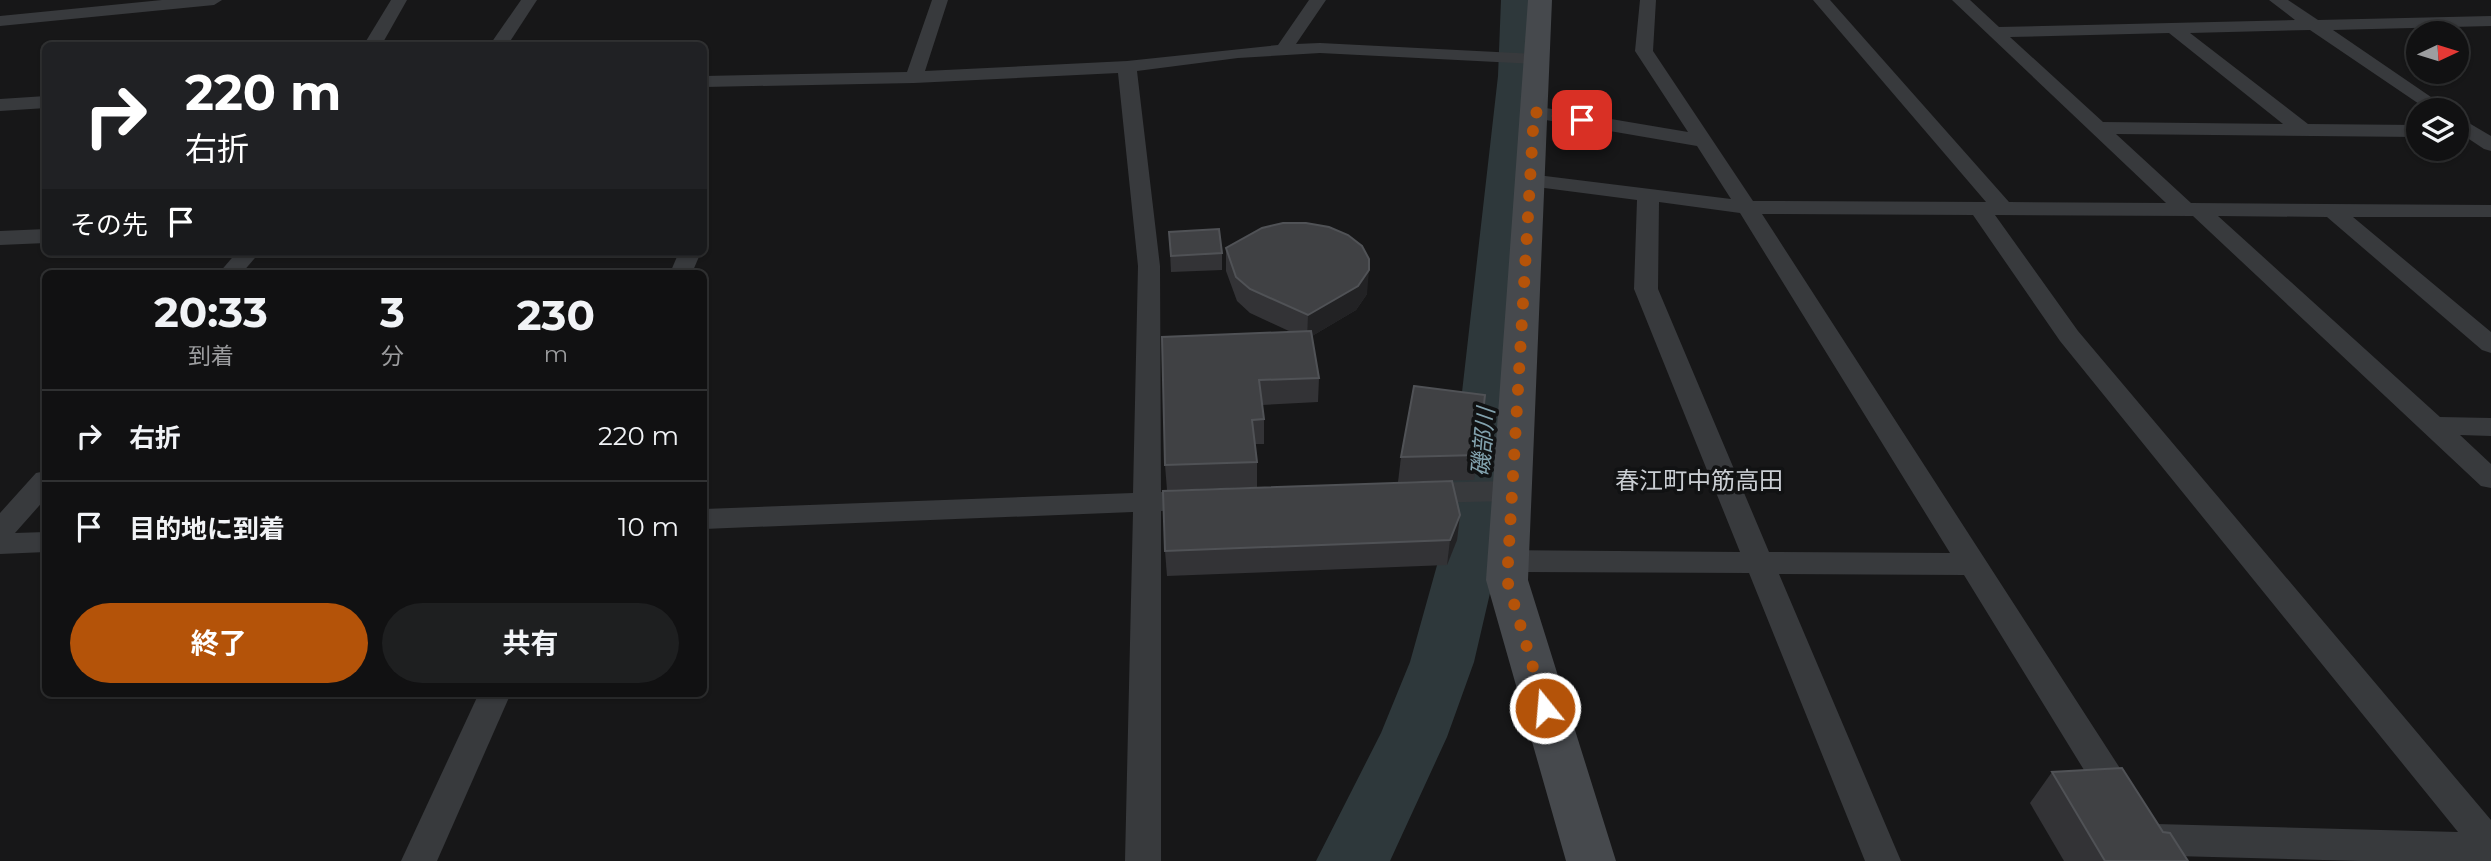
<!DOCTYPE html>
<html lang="ja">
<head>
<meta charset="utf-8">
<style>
  body { margin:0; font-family:Montserrat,"Noto Sans JP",sans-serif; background:#1e1f20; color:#f1f3f6; height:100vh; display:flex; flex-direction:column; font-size:26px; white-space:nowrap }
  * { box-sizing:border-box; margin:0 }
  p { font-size:23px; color:#9c9d9f }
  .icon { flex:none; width:38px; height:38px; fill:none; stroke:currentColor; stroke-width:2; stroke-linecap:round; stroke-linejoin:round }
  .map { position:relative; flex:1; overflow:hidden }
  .panel { position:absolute; left:42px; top:270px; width:665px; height:427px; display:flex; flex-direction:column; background:#111112; border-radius:10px; box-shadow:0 2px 5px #0004,0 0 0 2px #303132 }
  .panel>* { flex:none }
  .hud { position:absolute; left:42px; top:42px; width:665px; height:214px; border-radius:10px; box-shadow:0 2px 5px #0004,0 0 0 2px #303132; background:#202124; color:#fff; overflow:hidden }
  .needle { width:46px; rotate:86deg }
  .buttons { position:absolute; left:2406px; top:21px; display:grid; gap:14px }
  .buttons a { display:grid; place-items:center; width:63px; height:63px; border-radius:50%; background:#111112; box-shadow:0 2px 5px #0004,0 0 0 2px #303132; font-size:35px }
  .pin { position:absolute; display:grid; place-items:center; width:60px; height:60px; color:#fff; margin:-30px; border-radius:14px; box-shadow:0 4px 10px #0006 }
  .me { position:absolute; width:77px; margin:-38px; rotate:343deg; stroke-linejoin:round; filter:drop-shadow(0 0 5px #0008) }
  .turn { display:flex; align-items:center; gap:24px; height:147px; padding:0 28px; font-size:32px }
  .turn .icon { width:91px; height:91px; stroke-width:2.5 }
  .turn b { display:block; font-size:49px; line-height:60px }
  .then { display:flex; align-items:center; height:66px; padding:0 28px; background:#0003; gap:14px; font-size:26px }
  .eta { display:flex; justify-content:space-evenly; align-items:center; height:119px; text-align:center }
  .eta b { font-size:42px; font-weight:700; line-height:49px }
  .primary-button { display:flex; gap:14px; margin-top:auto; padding:14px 28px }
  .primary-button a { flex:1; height:80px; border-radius:42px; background:#b45309; color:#fff; font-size:28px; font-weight:700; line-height:80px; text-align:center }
  .primary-button a+a { background:#1e1f20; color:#f1f3f6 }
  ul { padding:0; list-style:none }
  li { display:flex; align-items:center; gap:21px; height:91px; padding:0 28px; border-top:2px solid #303132 }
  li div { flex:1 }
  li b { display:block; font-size:26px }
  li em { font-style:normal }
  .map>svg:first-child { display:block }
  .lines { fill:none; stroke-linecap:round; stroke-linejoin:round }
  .river { fill:#2e383b; fill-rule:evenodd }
  .street { fill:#383a3d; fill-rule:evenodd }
  .secondary { fill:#46494d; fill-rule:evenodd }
  .wall { fill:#333336 }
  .shaded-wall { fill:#222224 }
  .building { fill:#404144; stroke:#505256; stroke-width:2 }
  .route { stroke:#b45309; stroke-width:12; stroke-dasharray:0 21.6 }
  .labels { text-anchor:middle; stroke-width:7; stroke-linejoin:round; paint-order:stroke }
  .water-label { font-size:23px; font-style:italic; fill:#83a3af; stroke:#111213 }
  .quarter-label { font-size:24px; fill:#caced3; stroke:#111213 }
</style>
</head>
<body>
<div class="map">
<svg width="2491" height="861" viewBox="0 0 2491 861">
  <rect width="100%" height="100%" fill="#171718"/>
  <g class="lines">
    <path class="river" d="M1501,0H1537L1536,76L1504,533L1474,662L1447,737L1390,861H1316L1381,733L1410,662L1446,533L1498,76Z"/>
    <g class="street">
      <path d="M162,0H222L214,5L0,26V16Z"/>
      <path d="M391,0H407L381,46H363Z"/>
      <path d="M521,0H537L507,46H489Z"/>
      <path d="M932,0H948L925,71L1127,61L1278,45L1309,0H1326L1296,44L1320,43L1537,54L1546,59L1537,64L1320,53L1238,58L1137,71L1160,266L1161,492L1199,490L1209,493L1213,500L1209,507L1161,511V861H1125L1133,512L704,529V509L1133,493L1138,266L1118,73L914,83L704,87V76L907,72Z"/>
      <path d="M1640,0H1656L1653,51L1753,201L1986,202L1813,0H1830L2009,202L2166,203L1952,0H1970L1999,27L2295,20L2269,0H2288L2318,20L2491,16V26L2333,30L2450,110H2428L2310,30L2190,33L2308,124L2418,125V137L2116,134L2191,203L2491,205V217H2353L2491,332V353L2482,350L2327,217L2218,216L2440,417L2491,418V436L2460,435L2491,464V488L2481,486L2193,216L1995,215L2078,331L2491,820V861H2361L2175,856L2178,861H2140L1964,575L1779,574L1901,861H1865L1749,573L1508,572L1498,569L1493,561L1498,553L1508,550L1740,552L1634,289L1637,200L1529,186L1522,184L1519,180L1522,176L1529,174L1731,199L1697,146L1534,118L1524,112L1534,106L1688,132L1635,51ZM2169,33L2283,124L2103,122L2010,37ZM1659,202L1740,213L1950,553L1769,552L1658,289ZM1762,214L1973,215L2060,341L2458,832L2156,824Z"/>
      <path d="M46,96V108L0,111V99Z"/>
      <path d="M2457,116L2491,136V151L2484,149L2457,131Z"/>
      <path d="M46,229V243L0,245V231Z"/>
      <path d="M237,252H260L242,273H219Z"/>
      <path d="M679,252H701L692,273H670Z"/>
      <path d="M46,471V498L15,533L46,532V552L0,554V513L36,473Z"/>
      <path d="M1512,481L1522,484L1526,491L1522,498L1512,501L1419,503L1409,500L1405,493L1409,486L1419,483Z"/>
      <path d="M479,693H511L437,861H401Z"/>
    </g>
    <path class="secondary" d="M1528,0H1552L1528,580L1616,861H1566L1486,580Z"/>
  </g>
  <g class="wall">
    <path d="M1169,232L1222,253V270L1171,272Z"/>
    <path d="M1226,248L1367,294L1356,310L1312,336L1319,378L1318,402L1262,405L1264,419V444H1255L1257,462V487L1167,490L1165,465L1291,332L1250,313L1237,301L1226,271Z"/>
    <path d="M1478,455L1474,480L1398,482L1401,457Z"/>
    <path d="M1460,515L1457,540L1447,565L1167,576L1165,551Z"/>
    <path d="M2052,772L2163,832L2188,861H2064L2030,803Z"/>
  </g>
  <g class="shaded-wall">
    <path d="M1369,270L1367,294L1356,310L1307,339L1308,315Z"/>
    <path d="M1460,515L1457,540L1447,565L1450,540Z"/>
  </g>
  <g class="building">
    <path d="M1283,223H1306L1329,227L1348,235L1362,246L1369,259V270L1358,286L1308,315L1250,289L1236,277L1226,248L1262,228Z"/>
    <path d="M1219,229L1222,253L1171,256L1169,232Z"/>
    <path d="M1311,331L1319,378L1259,380L1264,419L1252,420L1257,462L1165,465L1162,337Z"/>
    <path d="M1414,386L1485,395L1478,455L1401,457Z"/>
    <path d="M1452,481L1460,515L1450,540L1165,551L1163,491Z"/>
    <path d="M2122,768L2163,832L2170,833L2188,861H2105L2052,772Z"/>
  </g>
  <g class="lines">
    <path class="route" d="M1545,708L1507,580L1534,112L1582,120"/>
  </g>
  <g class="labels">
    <g class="water-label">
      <text transform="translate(1483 442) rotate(-85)" y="8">磯部川</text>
    </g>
    <g class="quarter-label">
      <text x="1699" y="489">春江町中筋高田</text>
    </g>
  </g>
</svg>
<div class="buttons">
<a><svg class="needle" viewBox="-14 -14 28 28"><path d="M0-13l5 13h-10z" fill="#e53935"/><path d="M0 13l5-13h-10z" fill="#9c9d9f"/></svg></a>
<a><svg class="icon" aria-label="layers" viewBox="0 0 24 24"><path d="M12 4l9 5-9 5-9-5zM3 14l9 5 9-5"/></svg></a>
</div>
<div class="pin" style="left:1582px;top:120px;background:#d93025"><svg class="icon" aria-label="arrive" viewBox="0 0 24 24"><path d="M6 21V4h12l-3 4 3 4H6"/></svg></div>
<svg class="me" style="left:1545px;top:708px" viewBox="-20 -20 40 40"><circle r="17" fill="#b45309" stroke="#fff" stroke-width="3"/><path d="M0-11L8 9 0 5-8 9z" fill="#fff"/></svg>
<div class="hud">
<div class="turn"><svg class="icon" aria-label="right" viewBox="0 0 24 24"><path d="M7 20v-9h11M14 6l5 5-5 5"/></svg><div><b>220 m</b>右折</div></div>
<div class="then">その先<svg class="icon" aria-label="arrive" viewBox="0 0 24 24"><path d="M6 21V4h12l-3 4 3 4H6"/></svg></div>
</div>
<section class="panel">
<div class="eta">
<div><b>20:33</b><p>到着</p></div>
<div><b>3</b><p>分</p></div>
<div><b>230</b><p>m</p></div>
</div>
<ul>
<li><svg class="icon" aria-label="right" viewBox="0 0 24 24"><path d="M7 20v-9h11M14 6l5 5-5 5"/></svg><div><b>右折</b></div><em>220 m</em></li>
<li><svg class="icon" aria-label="arrive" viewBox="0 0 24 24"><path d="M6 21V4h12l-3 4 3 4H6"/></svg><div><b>目的地に到着</b></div><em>10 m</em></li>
</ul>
<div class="primary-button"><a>終了</a><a>共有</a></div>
</section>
</div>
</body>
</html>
